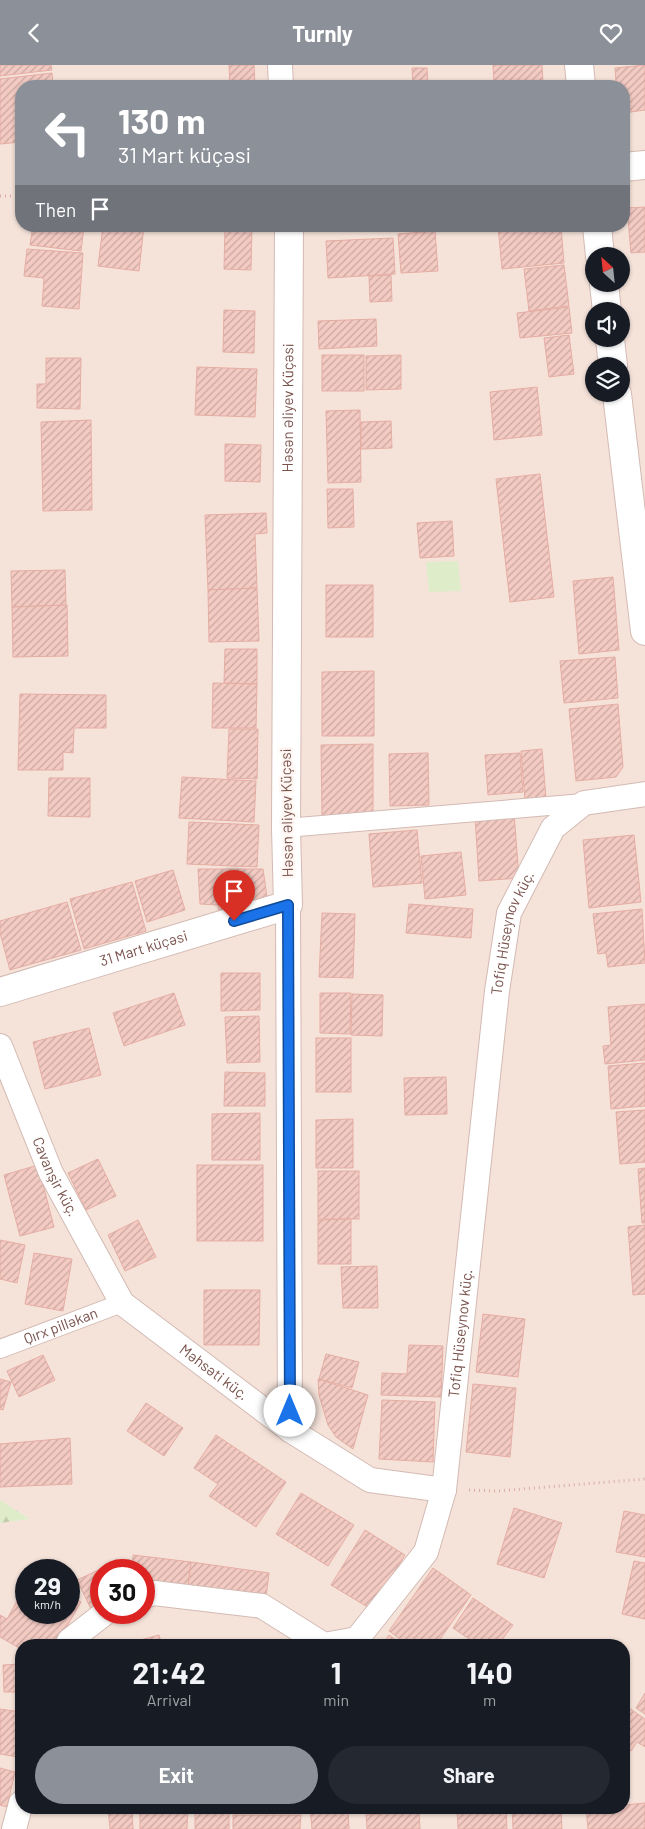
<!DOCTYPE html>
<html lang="en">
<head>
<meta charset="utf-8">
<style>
  body { margin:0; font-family:Barlow,sans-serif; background:#242831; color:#f1f3f6; height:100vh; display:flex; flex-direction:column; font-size:19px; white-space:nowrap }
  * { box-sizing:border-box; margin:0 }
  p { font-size:16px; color:#9ea1a6 }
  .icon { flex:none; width:28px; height:28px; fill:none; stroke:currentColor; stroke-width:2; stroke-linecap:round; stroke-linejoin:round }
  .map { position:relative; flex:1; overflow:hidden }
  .details { position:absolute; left:15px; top:1574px; width:615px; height:175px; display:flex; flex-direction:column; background:#171b24; border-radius:20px; box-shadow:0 1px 4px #0004 }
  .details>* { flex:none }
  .hud { position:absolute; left:15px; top:15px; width:615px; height:152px; border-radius:20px; box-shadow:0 1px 4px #0004; background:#8c9099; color:#fff; overflow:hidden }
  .needle { width:32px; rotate:333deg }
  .buttons { position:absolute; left:585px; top:182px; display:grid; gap:10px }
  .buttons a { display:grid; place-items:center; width:45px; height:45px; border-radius:50%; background:#171b24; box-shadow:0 1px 4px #0004; font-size:25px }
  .speed { position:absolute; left:15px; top:1494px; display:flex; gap:10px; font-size:25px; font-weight:700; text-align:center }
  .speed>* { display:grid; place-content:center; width:65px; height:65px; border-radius:50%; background:#171b24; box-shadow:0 1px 4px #0004; line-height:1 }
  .speed small { font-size:12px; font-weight:400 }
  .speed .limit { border:8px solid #d22; background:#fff; color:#111 }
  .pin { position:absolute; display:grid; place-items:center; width:42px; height:42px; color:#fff; margin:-51px -21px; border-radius:50% 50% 50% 0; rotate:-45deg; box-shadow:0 0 5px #0007 }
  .pin .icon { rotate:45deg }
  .me { position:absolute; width:55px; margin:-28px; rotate:0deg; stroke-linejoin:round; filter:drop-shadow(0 0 4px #0008) }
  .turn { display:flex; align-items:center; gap:18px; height:105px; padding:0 20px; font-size:22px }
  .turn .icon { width:65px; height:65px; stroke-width:2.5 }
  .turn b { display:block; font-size:35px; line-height:42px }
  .then { display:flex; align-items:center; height:48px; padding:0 20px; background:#0003; gap:10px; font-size:19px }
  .eta { display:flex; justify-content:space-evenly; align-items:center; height:85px; text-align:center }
  .eta b { font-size:30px; font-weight:700; line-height:35px }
  .cta { display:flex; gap:10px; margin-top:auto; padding:10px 20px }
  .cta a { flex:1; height:58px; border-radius:30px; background:#8c9099; color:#fff; font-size:20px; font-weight:700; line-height:58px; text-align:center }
  .cta a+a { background:#242831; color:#f1f3f6 }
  header { display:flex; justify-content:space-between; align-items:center; height:65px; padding:0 20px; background:#8c9099; color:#fff; font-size:22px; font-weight:700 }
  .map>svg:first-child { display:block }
  .residential { fill:#f5e3da; fill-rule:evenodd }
  .green { fill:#dfecc9 }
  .forest { fill:url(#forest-firs) }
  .building { fill:url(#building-hatch); stroke:#e6ada3 }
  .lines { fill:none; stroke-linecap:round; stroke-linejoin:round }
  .pedestrian-casing { stroke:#d3bab3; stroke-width:20 }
  .minor-casing { stroke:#d3bab3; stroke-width:26 }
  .tertiary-casing { stroke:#d3bab3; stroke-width:30 }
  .path { stroke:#d9ada5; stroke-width:3; stroke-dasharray:1 4; stroke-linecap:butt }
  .pedestrian { stroke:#fff; stroke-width:18 }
  .minor { stroke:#fff; stroke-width:24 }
  .tertiary { stroke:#fff; stroke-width:28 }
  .route-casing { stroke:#114b97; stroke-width:12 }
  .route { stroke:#1a73e8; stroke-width:9 }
  .labels { text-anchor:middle; stroke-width:5; stroke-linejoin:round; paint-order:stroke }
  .street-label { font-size:15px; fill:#7a534d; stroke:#fff7f3 }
</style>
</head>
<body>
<header><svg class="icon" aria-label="back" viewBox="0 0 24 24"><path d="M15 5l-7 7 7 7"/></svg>Turnly<svg class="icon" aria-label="heart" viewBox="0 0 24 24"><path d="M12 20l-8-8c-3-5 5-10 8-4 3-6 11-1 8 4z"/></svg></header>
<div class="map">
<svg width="645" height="1764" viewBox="0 0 645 1764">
  <defs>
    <pattern id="forest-firs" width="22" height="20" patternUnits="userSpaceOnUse" patternTransform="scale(1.25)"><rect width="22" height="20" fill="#dfecc9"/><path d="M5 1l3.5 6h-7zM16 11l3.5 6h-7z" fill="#c3ccae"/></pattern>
    <pattern id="building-hatch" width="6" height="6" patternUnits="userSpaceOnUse" patternTransform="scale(1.25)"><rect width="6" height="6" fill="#f3cbc3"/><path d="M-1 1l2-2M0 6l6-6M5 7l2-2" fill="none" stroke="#caa7a1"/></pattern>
  </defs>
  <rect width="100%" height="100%" fill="#fdf2ec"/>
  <path class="residential" d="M0,0H645V1764H0V1458L30,1454L0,1435ZM21,21H624V161H21ZM594,191H621V219H594ZM594,246H621V274H594ZM594,301H621V329H594ZM26,1505H69V1548H26ZM101,1505H144V1548H101ZM21,1580H624V1742H21Z"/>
  <path class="green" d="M458,496L461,526L429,527L426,497Z"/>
  <path class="forest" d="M0,1435L30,1454L0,1458Z"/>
  <g class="building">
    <path d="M0,0H51L52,5L0,11Z"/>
    <path d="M229,0H254L255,21H230Z"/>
    <path d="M493,0H542L543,18L494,21Z"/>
    <path d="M645,0V45L624,48V21H605V18L616,17L615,3Z"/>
    <path d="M412,3H427L428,21H402L413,20Z"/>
    <path d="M52,8L53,21H21V77L0,79V14Z"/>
    <path d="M542,19L543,21H511Z"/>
    <path d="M645,142V187L631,188L627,143Z"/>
    <path d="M33,161H84L81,186L30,180Z"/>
    <path d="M103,161H144L139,206L98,201Z"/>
    <path d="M225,161H252L251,205L224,204Z"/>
    <path d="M498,161H561L564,198L502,204Z"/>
    <path d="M435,166L438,206L401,208L398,169Z"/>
    <path d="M393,173L395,209L328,213L326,176Z"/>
    <path d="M27,184L83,188L79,244L42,241L44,213L24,211Z"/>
    <path d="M564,200L569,241L529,246L524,204Z"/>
    <path d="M391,210L392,236L370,237L369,211Z"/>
    <path d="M569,242L572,268L520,273L517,248Z"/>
    <path d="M224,245L255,246L254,288L223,287Z"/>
    <path d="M376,254L377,281L319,284L318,256Z"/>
    <path d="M569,270L574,309L549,312L544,273Z"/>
    <rect x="322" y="290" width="42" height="36"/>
    <path d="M401,290V324L366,325V291Z"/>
    <path d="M46,293H81L80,344L37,343V319H46Z"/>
    <path d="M197,302L257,304L255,352L195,350Z"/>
    <path d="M537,322L542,370L494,375L490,327Z"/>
    <path d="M360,345L361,417L328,418L326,346Z"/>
    <path d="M91,355L92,445L43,446L41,357Z"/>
    <path d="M391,356L392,383L361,384V357Z"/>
    <path d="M225,379L261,380L260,417L225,416Z"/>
    <path d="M540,409L554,532L510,537L496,414Z"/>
    <path d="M327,424H353L354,462L328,463Z"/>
    <path d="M266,448L267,468L255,469L257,523L208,525L205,450Z"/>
    <path d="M452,456L454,491L420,493L417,458Z"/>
    <path d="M65,505L66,540L12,542L11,506Z"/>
    <path d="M613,512L619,585L579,589L573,516Z"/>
    <rect x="326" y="520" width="47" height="52"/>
    <path d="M257,523L259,576L209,577L208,525Z"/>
    <path d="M67,540L68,591L13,592L12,542Z"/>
    <path d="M225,584H257V619L224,618Z"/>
    <path d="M615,592L618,633L564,638L560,596Z"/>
    <path d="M374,606V671H322V607Z"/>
    <path d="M213,618L257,619L256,663H212Z"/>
    <path d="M20,629L106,630V663H74L73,688L63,687V705H18Z"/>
    <path d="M618,639L623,702L616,712L576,716L569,644Z"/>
    <path d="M229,664H258L257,714L227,713Z"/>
    <path d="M373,679V750L322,751L321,680Z"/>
    <path d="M542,684L546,734L525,735L521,686Z"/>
    <path d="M428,688L429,740L390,741L389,689Z"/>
    <path d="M520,688L523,727L488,730L485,690Z"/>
    <path d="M182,712L256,716L254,757L179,753Z"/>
    <path d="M49,713H90V752L48,751Z"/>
    <path d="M514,748L519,813L479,816L475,751Z"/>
    <path d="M189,757L259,760L257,802L187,799Z"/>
    <path d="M417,765L422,818L373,822L369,769Z"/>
    <path d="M634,770L641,837L589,843L583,775Z"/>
    <path d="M461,787L466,830L425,834L421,791Z"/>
    <path d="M198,804H263L268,839L219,856L218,840L200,839Z"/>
    <path d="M173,805L185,845L147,857L135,816Z"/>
    <path d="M132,817L146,866L84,884L70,834Z"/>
    <path d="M67,837L81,885L10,905L0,868V856Z"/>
    <path d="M409,839L473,844L471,873L406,868Z"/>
    <path d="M642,844L645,898L608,902L606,888L598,889L593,849Z"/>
    <path d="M322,848L355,849L353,913L319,912Z"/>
    <path d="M221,908H260V945L221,946Z"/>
    <path d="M174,928L185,960L124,981L113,948Z"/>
    <path d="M320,928H351L350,969L320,968Z"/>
    <path d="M352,929L383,930L382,971L351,970Z"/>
    <path d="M645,939V995L605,999L603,981L611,980L608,942Z"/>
    <path d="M259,951L260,997L227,998L225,952Z"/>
    <path d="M89,963L101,1010L45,1024L33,977Z"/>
    <rect x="316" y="973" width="35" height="54"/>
    <path d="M645,998V1041L611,1044L608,1001Z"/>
    <path d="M225,1007L265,1008V1041H224Z"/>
    <path d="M446,1012L447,1049L405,1050L404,1013Z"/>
    <path d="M645,1045V1097L620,1099L616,1047Z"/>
    <path d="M260,1048V1095H212V1049Z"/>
    <path d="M353,1054V1103H316V1055Z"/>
    <path d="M98,1094L116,1131L86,1145L68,1108Z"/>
    <path d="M38,1100L54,1162L20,1171L4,1110Z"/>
    <rect x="197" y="1100" width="66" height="76"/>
    <path d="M645,1103V1158H642L638,1104Z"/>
    <rect x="318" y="1106" width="41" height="48"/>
    <path d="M351,1154V1199H318V1155Z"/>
    <path d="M138,1155L156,1192L125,1206L108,1170Z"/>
    <path d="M645,1160V1229L633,1230L628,1162Z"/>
    <path d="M0,1175L25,1180L17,1218L0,1214Z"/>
    <path d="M34,1188L72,1194L63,1246L25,1239Z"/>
    <path d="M377,1201L378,1243H343L341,1202Z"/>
    <path d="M204,1225H260L259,1280H204Z"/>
    <path d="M483,1249L525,1254L518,1312L476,1307Z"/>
    <path d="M409,1280L443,1281L441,1332L381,1330L382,1308L407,1309Z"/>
    <path d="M326,1289L359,1297L352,1323L319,1314Z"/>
    <path d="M43,1290L55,1315L19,1332L7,1306Z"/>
    <path d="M0,1314L11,1317L3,1345L0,1344Z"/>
    <path d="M318,1314L368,1330L353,1384L336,1372L328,1360L319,1330Z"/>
    <path d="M473,1319L516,1323L510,1392L466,1387Z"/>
    <path d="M382,1335L435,1337L433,1397L379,1394Z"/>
    <path d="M146,1338L183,1363L164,1391L127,1366Z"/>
    <path d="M216,1370L286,1417L256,1462L209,1431L218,1419L194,1403Z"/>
    <path d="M70,1373L72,1419L0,1422V1379Z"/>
    <path d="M301,1428L354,1460L328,1501L276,1469Z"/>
    <path d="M514,1443L562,1458L544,1513L497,1499Z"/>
    <path d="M624,1446L645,1450V1492L616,1487Z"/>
    <path d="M365,1465L405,1490L371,1544L331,1520Z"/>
    <path d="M133,1490L191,1497L188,1522L144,1517V1505H132Z"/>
    <path d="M118,1496L122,1505H101V1539L91,1544L77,1515Z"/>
    <path d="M634,1496L645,1498V1554L622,1549Z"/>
    <path d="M191,1497L269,1508L266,1532L188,1522Z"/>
    <path d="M433,1503L471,1530L436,1580H408L389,1566Z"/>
    <path d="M26,1520V1548H69V1530L81,1537L56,1580H21V1584L0,1572V1550L7,1554Z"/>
    <path d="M473,1533L513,1560L498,1580H478L453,1563Z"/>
    <path d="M159,1570L162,1580H122Z"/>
    <path d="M389,1570L403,1580H382Z"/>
    <path d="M183,1578L228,1580H183Z"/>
    <path d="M21,1599V1627H4L3,1600Z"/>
    <path d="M645,1628V1649L636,1643Z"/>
    <path d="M626,1641L645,1654V1682L637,1677L631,1686L624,1681V1645Z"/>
    <path d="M0,1644L21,1647V1672L18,1692L0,1689Z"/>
    <path d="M0,1703L15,1707L7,1742L0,1740Z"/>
    <path d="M645,1738V1764H588L586,1743L624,1742V1740Z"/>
    <path d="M108,1742H132L133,1764H110Z"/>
    <path d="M140,1742H188L187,1764H140Z"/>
    <rect x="195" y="1742" width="34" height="22"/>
    <path d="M310,1742H348L349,1764H312Z"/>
    <path d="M457,1742H506L507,1764H458Z"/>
    <path d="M512,1742H561L562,1764H513Z"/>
    <path d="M419,1746L420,1764H367L366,1750Z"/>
    <path d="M233,1750H301L300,1764H233Z"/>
  </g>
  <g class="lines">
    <defs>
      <g id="pedestrian">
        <path d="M286,763L584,738"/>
        <path id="s1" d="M0,1284L122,1238"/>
      </g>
      <g id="minor">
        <path d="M280,0L281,21"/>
        <path d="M288,840L290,1365"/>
        <path id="s2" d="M0,981L51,1108L122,1238L290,1365L370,1415L444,1425"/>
        <path id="s3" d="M144,1531L154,1528L262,1541L324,1580L357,1574L426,1487L444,1425L497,926L509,848L553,763L584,738L645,729"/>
        <path d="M68,1580L69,1576L105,1548"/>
        <path d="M14,1764L21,1738"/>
      </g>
      <g id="tertiary">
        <path d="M579,0L581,21"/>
        <path d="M624,102L645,100"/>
        <path d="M597,161L600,191"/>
        <path d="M604,219L607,246"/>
        <path d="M610,274L613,301"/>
        <path d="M617,329L645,566"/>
        <path id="s4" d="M0,927L288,840L286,763L289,161"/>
      </g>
    </defs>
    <use href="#pedestrian" class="pedestrian-casing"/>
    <use href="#minor" class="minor-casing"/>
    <use href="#tertiary" class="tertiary-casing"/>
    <g class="path">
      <path d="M0,131H21"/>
      <path d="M469,1425L497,1426L645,1414"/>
    </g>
    <use href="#pedestrian" class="pedestrian"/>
    <use href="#minor" class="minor"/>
    <use href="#tertiary" class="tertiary"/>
  </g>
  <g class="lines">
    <defs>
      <path id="route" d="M234,856L288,840L290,1346"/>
    </defs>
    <use href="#route" class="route-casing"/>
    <use href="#route" class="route"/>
  </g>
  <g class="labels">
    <g class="street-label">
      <text dy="5" stroke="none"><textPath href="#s4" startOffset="798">Həsən Əliyev Küçəsi</textPath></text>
      <text transform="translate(287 748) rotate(-91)" y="5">Həsən Əliyev Küçəsi</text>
      <text dy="5" stroke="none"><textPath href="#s3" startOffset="964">Tofiq Hüseynov küç.</textPath></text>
      <text dy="5" stroke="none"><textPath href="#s4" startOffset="150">31 Mart küçəsi</textPath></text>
      <text dy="5" stroke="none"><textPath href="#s2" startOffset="142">Cavanşir küç.</textPath></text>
      <text dy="5" stroke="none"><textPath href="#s1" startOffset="65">Qırx pilləkan</textPath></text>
      <text dy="5" stroke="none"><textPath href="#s3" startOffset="559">Tofiq Hüseynov küç.</textPath></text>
      <text dy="5" stroke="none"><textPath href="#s2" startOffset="400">Məhsəti küç.</textPath></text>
    </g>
  </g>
</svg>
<div class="buttons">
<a><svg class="needle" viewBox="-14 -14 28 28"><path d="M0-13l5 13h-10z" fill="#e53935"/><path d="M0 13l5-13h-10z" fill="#9ea1a6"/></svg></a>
<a><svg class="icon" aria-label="sound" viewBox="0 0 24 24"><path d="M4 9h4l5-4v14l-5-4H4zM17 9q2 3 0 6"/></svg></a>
<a><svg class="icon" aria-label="layers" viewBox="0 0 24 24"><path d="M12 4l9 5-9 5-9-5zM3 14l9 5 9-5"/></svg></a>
</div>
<div class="speed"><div>29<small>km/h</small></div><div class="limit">30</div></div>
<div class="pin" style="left:234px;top:856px;background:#d93025"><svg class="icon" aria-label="arrive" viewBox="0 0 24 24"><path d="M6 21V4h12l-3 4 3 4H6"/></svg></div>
<svg class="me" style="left:290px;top:1346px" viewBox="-20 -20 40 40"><circle r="19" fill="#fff"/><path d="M0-13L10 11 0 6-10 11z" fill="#1a73e8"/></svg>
<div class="hud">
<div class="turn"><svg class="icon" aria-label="left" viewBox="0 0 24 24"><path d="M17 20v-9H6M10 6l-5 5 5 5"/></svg><div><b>130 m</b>31 Mart küçəsi</div></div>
<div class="then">Then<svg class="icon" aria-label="arrive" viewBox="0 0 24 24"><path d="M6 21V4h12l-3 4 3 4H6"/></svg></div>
</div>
<section class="details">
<div class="eta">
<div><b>21:42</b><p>Arrival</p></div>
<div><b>1</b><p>min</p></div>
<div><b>140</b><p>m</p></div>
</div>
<div class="cta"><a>Exit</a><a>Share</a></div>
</section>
</div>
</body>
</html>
